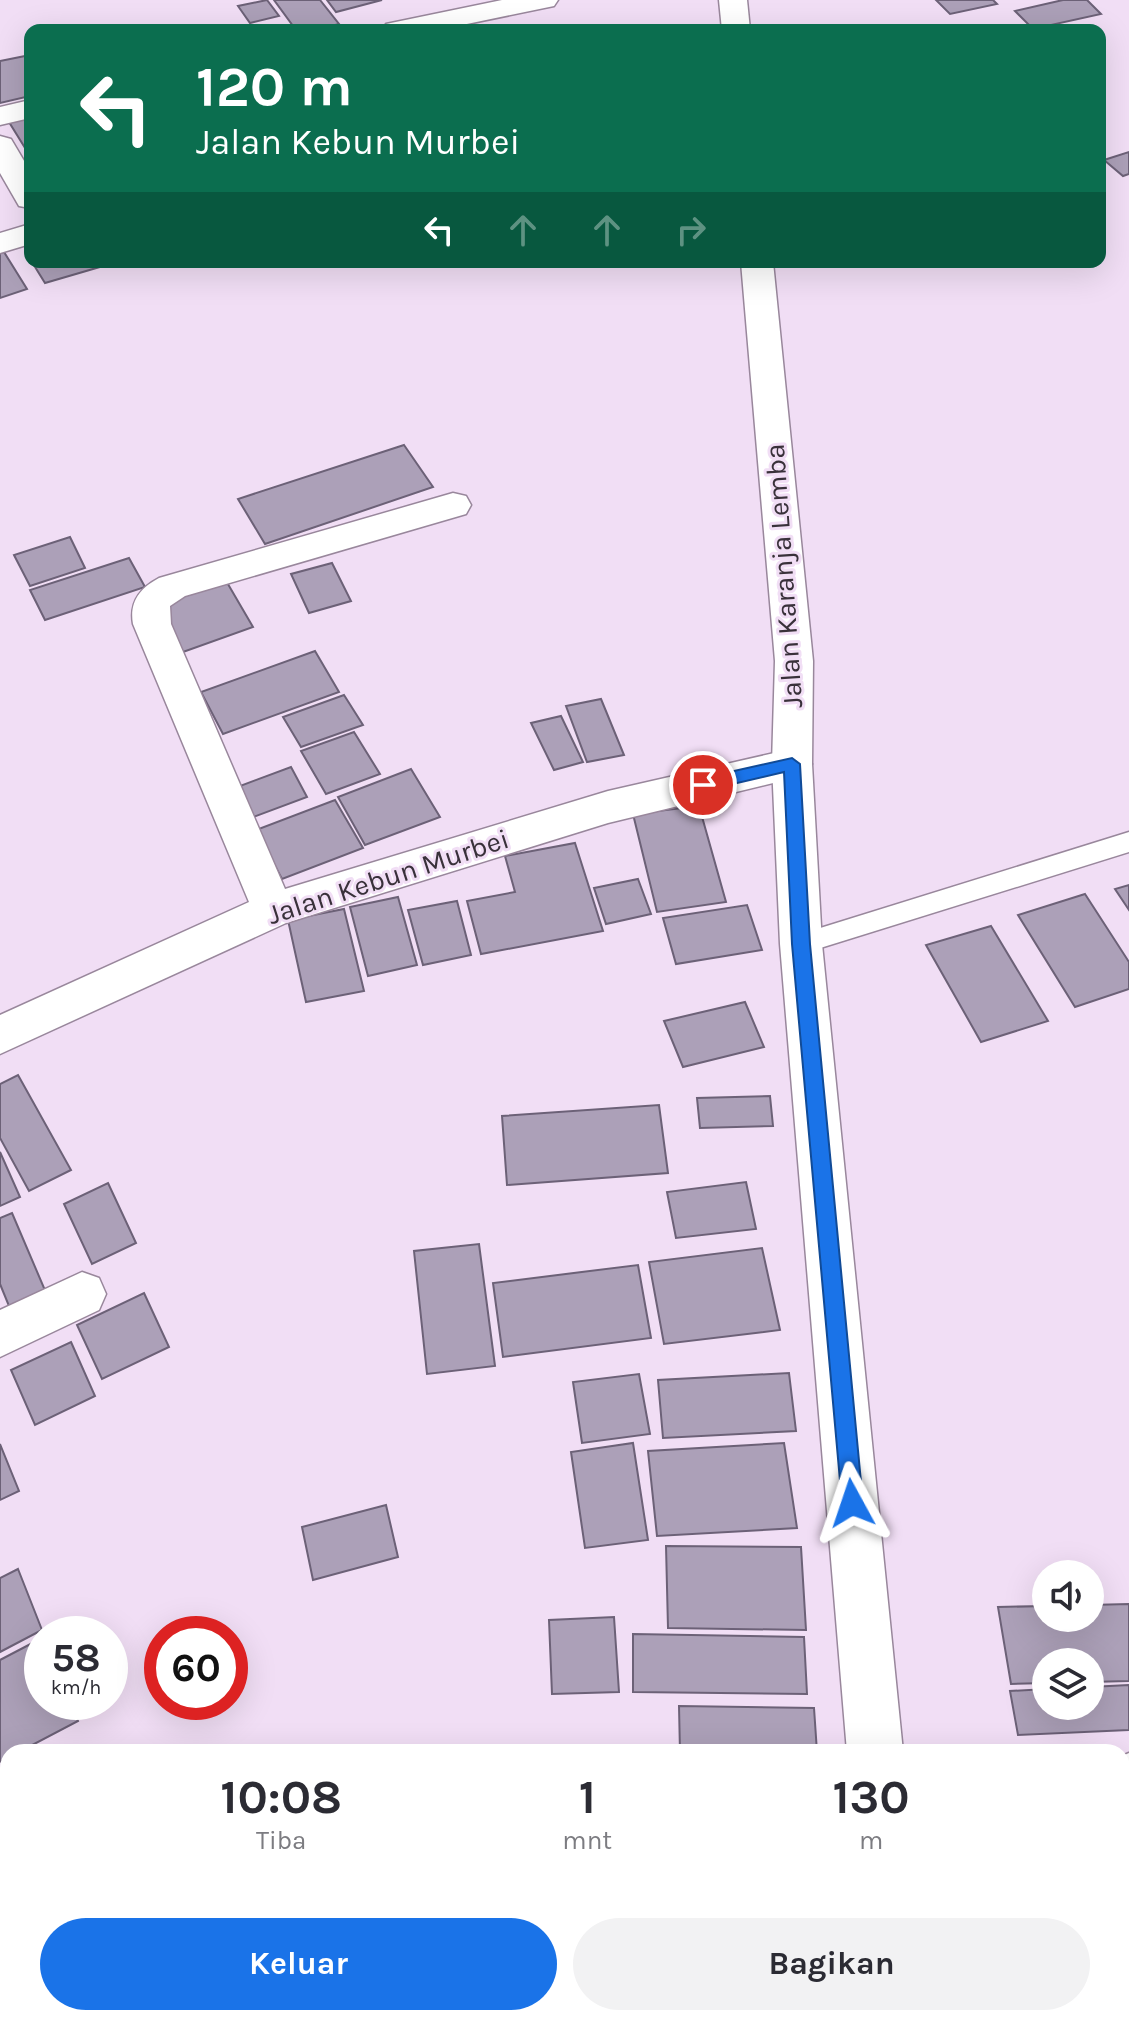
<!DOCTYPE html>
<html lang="id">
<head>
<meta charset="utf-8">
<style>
  body { margin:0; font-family:Karla,sans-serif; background:#f2f2f3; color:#2b2b33; height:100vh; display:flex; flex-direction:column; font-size:30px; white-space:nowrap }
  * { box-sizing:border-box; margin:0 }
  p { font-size:26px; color:#7c7c81 }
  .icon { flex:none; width:44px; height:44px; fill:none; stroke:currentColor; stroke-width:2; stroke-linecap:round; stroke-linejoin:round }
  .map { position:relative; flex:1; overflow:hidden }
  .panel { position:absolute; left:0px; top:1744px; width:1130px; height:282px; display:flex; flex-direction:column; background:#fff; border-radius:24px 24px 0 0; box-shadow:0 8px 32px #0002 }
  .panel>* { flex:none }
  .top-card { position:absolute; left:24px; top:24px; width:1082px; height:244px; border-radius:16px; box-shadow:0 8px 32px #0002; background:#0b6e4f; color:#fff; overflow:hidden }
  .tools { position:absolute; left:1032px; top:1560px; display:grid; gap:16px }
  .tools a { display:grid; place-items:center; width:72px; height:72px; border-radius:50%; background:#fff; box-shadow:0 8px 32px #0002; font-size:40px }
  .speed { position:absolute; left:24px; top:1616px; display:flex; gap:16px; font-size:40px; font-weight:700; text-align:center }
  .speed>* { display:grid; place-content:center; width:104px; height:104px; border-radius:50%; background:#fff; box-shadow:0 8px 32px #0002; line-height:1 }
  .speed small { font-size:20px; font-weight:400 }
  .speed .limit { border:12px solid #d22; background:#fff; color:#111 }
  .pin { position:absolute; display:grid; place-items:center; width:68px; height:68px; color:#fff; margin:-34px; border:4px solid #fff; border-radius:50%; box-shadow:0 2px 8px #0007 }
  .me { position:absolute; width:88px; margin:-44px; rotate:355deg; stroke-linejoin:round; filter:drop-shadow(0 0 6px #0008) }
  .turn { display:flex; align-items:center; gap:28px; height:168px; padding:0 40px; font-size:36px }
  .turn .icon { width:104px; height:104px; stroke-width:2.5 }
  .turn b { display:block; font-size:56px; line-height:68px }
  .lanes { display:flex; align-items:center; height:76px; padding:0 40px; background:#0003; justify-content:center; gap:40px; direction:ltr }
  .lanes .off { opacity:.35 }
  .eta { display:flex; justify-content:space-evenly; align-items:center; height:136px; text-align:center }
  .eta b { font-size:48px; font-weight:700; line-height:56px }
  .cta { display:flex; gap:16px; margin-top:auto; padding:16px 40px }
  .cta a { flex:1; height:92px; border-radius:48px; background:#1a73e8; color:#fff; font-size:32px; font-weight:700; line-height:92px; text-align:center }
  .cta a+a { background:#f2f2f3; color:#2b2b33 }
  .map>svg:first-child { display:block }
  .building { fill:#aca0b8; stroke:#6c6177; stroke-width:2 }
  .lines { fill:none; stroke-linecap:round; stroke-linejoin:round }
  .lane-casing { stroke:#99879c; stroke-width:3 }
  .street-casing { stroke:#99879c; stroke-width:3 }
  .primary-casing { stroke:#99879c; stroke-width:3 }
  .lane { fill:#fff; fill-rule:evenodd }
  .street { fill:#fff; fill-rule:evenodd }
  .primary { fill:#fff; fill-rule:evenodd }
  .route { fill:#1a73e8; stroke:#114b97; stroke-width:2 }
  .labels { text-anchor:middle; stroke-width:6; stroke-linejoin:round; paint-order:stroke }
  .street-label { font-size:28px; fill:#39313a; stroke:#f1def5 }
</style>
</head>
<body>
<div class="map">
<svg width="1129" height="2025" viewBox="0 0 1129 2025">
  <rect width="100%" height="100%" fill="#f1def5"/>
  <g class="building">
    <path d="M267,0L279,16L250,23L238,6Z"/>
    <path d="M274,0H320L339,24L316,30H296Z"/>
    <path d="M327,0H382L336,12Z"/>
    <path d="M936,0H993L997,4L950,14Z"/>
    <path d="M1063,0H1087L1101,14L1033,29L1015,11Z"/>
    <path d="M30,55V96L0,103V61Z"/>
    <path d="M30,116V156L9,122Z"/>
    <path d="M1129,152V174L1123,176L1104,160Z"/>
    <path d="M4,252L27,289L0,298V253Z"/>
    <path d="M32,262H117L45,283Z"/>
    <path d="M404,445L433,487L265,544L238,499Z"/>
    <path d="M70,537L85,568L30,586L14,555Z"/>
    <path d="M129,558L145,587L45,620L30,590Z"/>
    <path d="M332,563L351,601L309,613L291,574Z"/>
    <path d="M225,579L253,627L183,652L157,603Z"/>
    <path d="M315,651L339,692L223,734L201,692Z"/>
    <path d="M344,695L363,725L301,747L283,717Z"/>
    <path d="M601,699L624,755L587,762L566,706Z"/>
    <path d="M561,716L583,762L554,770L531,723Z"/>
    <path d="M354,732L380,774L326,794L301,751Z"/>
    <path d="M291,767L307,797L248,819L232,789Z"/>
    <path d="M411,769L440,817L365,845L338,797Z"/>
    <path d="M335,800L363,848L282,879L256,830Z"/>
    <path d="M699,806L726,902L657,912L633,814Z"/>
    <path d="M575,843L603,931L481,954L467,901L515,892L505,856Z"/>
    <path d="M638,879L651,914L606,924L594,888Z"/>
    <path d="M1129,885V910L1115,889Z"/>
    <path d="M1085,894L1129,962V989L1075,1007L1018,915Z"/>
    <path d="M398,897L417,965L368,976L350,907Z"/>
    <path d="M457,901L471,955L423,965L408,910Z"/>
    <path d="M747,905L762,950L676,964L663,918Z"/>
    <path d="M344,909L364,991L306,1002L288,920Z"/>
    <path d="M991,926L1048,1021L981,1042L926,945Z"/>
    <path d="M745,1002L764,1047L683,1067L664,1021Z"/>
    <path d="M18,1075L71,1170L29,1191L0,1138V1084Z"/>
    <path d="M770,1096L773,1126L700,1128L697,1098Z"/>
    <path d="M659,1105L668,1173L507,1185L502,1116Z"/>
    <path d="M0,1152L20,1197L0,1206Z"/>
    <path d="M746,1182L756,1229L676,1238L667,1192Z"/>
    <path d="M108,1183L136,1243L92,1264L64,1204Z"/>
    <path d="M12,1213L47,1295L11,1311L0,1284V1218Z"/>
    <path d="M479,1244L495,1366L427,1374L414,1251Z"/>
    <path d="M762,1248L780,1330L664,1344L649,1262Z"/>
    <path d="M638,1265L651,1338L503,1357L493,1283Z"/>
    <path d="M144,1293L169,1347L102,1379L77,1325Z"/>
    <path d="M71,1342L95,1396L35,1425L11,1370Z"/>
    <path d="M789,1373L796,1431L663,1438L658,1380Z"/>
    <path d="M639,1374L650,1434L582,1443L573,1382Z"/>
    <path d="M633,1443L648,1540L585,1548L571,1452Z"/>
    <path d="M784,1443L797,1528L657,1536L648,1451Z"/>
    <path d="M0,1444L19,1491L0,1500Z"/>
    <path d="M386,1505L398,1557L313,1580L302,1527Z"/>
    <path d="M666,1546L801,1547L806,1630L668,1628Z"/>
    <path d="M18,1569L42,1630L0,1652V1578Z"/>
    <path d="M1129,1604V1681L1090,1682V1662H1046V1683L1011,1684L998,1607L1046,1606V1618H1090V1605Z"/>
    <path d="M614,1617L619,1692L552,1694L549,1620Z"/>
    <path d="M633,1634L804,1637L807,1694L633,1692Z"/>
    <path d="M42,1638V1702H70L78,1721L19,1752H8V1758L0,1762V1660Z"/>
    <path d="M1129,1685V1730L1018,1735L1010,1691L1046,1689V1706H1090V1687Z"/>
    <path d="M679,1706L814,1708L817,1752H680Z"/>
    <path d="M1129,1806V1885L1122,1866V1808Z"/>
    <path d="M1122,1978L1129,2025H1029L1028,2018H1122Z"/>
    <path d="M697,2018H803L804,2025H698Z"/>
  </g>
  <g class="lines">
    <defs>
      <path id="lane" d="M1129,832V852L801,954L792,951L788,944L792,937L801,934Z"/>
      <g id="street">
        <path d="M502,0H558L554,6L438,30H382L386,24Z"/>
        <path d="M30,100V118L0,125V107Z"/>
        <path d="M0,136L11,139L30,171V208L19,206L0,173Z"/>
        <path d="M30,224V244L0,253V233Z"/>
        <path d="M453,493L466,496L471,505L466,514L185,596L170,606L171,624L285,889L608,791L792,749L806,753L812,764L806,775L608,823L286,923L0,1054V1015L249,902L133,624C129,602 140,588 159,578Z"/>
        <path d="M82,1272L99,1278L106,1294L99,1310L0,1357V1310Z"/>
        <path d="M1129,1753V1809L1122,1812V1756Z"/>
      </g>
      <g id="primary">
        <path d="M719,0H747L750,30H722Z"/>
        <path d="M741,262H773L813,661L812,764L822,944L903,1752H847L780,944L772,764L775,661Z"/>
        <path d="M869,2018H929L930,2025H870Z"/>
      </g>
    </defs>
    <use href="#lane" class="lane-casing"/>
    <use href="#street" class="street-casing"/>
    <use href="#primary" class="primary-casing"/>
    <use href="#lane" class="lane"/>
    <use href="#street" class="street"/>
    <use href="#primary" class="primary"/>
  </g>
  <path class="route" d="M792,758L800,764L810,944L863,1503L860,1511L852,1514L845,1511L842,1503L792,944L784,772L703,791L694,785L703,778Z"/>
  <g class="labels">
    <g class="street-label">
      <text transform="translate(783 576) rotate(-94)" y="10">Jalan Karanja Lemba</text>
      <text transform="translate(388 876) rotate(-18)" y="10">Jalan Kebun Murbei</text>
    </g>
  </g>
</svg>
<div class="tools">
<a><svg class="icon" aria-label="sound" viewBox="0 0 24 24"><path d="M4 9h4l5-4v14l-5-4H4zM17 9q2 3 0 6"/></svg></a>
<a><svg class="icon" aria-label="layers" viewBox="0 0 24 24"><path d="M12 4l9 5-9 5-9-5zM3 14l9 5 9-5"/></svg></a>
</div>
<div class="speed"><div>58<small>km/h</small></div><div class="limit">60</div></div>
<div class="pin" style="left:703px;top:785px;background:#d93025"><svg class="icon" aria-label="arrive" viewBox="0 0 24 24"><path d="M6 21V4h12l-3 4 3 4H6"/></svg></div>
<svg class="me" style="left:852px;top:1503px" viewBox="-20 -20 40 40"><path d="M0-17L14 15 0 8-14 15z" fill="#1a73e8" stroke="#fff" stroke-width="4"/></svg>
<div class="top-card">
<div class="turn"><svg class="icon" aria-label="left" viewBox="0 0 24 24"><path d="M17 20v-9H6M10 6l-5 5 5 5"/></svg><div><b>120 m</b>Jalan Kebun Murbei</div></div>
<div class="lanes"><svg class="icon" aria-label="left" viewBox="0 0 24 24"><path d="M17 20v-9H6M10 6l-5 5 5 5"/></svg><svg class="icon off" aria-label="ahead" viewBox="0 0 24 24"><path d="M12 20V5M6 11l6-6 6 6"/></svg><svg class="icon off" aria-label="ahead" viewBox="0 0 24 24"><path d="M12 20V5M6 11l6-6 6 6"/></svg><svg class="icon off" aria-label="right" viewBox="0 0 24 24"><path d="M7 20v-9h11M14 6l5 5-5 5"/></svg></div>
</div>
<section class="panel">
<div class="eta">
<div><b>10:08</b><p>Tiba</p></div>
<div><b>1</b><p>mnt</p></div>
<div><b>130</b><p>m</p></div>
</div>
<div class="cta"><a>Keluar</a><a>Bagikan</a></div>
</section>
</div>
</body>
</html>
